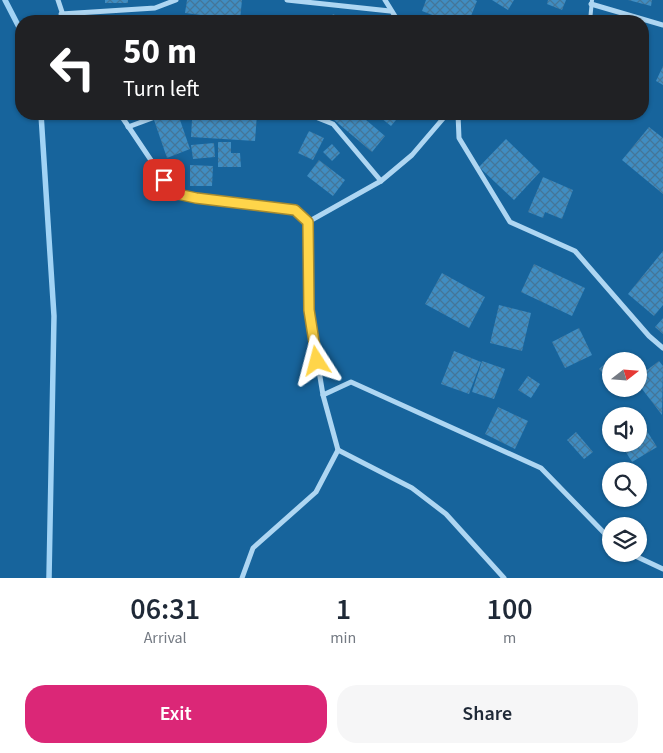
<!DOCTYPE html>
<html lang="en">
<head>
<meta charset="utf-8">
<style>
  body { margin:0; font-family:"Source Sans 3",sans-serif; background:#f6f6f7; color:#1f2937; height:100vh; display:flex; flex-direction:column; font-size:19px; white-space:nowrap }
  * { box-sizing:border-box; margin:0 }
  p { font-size:16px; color:#747a83 }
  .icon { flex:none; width:28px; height:28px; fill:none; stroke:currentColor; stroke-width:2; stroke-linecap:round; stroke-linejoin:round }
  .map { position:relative; height:578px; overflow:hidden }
  .side { display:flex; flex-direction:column; background:#fff; flex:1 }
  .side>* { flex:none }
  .banner { position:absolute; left:15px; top:15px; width:634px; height:105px; border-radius:20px; box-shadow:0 1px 4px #0004; background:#202124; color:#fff; overflow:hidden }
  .needle { width:32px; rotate:73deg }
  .tools { position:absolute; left:602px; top:352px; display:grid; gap:10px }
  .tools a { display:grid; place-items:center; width:45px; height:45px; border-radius:50%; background:#fff; box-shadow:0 1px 4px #0004; font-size:25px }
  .pin { position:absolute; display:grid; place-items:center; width:42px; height:42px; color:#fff; margin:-21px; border-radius:10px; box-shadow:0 2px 8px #0006 }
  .me { position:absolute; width:55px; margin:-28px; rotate:351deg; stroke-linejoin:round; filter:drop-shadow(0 0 4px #0008) }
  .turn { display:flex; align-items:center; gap:18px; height:105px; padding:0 25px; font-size:22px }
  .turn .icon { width:65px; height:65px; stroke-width:2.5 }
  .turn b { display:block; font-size:35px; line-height:42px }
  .eta { display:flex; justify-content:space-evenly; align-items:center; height:85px; text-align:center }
  .eta b { font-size:30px; font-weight:600; line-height:35px }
  .button { display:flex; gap:10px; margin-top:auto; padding:10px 25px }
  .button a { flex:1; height:58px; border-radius:20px; background:#db2777; color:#fff; font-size:20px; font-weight:600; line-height:58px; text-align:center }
  .button a+a { background:#f6f6f7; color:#1f2937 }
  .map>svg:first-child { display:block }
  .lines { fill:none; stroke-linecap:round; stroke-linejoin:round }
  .stream { stroke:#a1d3f5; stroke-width:5.5 }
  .building { fill:url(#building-cross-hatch) }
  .service { stroke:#aed6f2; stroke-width:4 }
  .minor { stroke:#aed6f2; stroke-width:5 }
  .route-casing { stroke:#a68a30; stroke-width:12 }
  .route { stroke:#ffd54a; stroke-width:9 }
</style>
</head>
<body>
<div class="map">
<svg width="663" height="578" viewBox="0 0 663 578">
  <defs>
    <pattern id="building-cross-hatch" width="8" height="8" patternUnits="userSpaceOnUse" patternTransform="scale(1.25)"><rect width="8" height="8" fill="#408dc2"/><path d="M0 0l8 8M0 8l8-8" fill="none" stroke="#447699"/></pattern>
  </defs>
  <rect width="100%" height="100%" fill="#17649c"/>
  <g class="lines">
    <g class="stream">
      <path d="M5,0L21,31"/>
      <path d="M41,114L54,316L49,578"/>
    </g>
  </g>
  <g class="building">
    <rect x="105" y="0" width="23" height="3"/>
    <path d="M187,0H242L240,20L185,13Z"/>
    <path d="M426,0H475L477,1L469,21H448L422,11Z"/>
    <path d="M492,0H514L508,10Z"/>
    <path d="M548,0H566L562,10L547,4Z"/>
    <path d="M628,0H652L651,6Z"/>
    <path d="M333,14L348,21H330Z"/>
    <path d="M663,66V85L656,81Z"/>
    <path d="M173,114H178L190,149L167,158L154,120Z"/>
    <path d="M198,114H257L255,141L191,137L192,120H197Z"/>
    <path d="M327,114H359L385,136L372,152Z"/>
    <path d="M376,114H401L391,126Z"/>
    <path d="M649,127L663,138V194L622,160Z"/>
    <path d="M309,131L324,138L313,160L298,153Z"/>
    <path d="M506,139L540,172L514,200L479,167Z"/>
    <path d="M218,142H231V153H240L241,167H218Z"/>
    <path d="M214,143L215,157L193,159L191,145Z"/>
    <path d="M332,144L340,153L332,161L323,152Z"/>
    <path d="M319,160L345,180L333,196L307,176Z"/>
    <path d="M190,165L213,166L212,186H190Z"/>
    <path d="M543,177L573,190L562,219L545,212L543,218L528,212Z"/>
    <path d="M663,251V305L654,316L628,294Z"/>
    <path d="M534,264L585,288L572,316L521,292Z"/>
    <path d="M442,273L485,297L469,328L425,304Z"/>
    <path d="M499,305L531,313L522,351L490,343Z"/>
    <path d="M663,318V334L655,327Z"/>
    <path d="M579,328L592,355L565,368L552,342Z"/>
    <path d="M454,351L481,362L469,394L441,384Z"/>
    <path d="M617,353L624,361H611V383L599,369Z"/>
    <path d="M482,361L505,369L494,399L472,392Z"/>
    <path d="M659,361L663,366L662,415L639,385V376Z"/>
    <path d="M528,376L540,384L531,398L518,390Z"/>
    <path d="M498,407L528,421L515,449L485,434Z"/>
    <path d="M645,428L657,447L632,462L621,444H639V432Z"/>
    <path d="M576,432L593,452L584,459L567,440Z"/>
  </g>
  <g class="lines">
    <path class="service" d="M590,21L592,0"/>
    <g class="minor">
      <path d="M58,0L65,21"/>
      <path d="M287,0L390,11"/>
      <path d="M385,0L398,21"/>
      <path d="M591,4L663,25"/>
      <path d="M61,14L155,8L176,0"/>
      <path d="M120,114L173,193L196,198L295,210L308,222L309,311L323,395L338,450L316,492L253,548L242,578"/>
      <path d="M308,114L333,124L381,181"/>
      <path d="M458,114L459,138L510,222L575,251L649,336L663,348"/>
      <path d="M128,127L163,114"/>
      <path d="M308,222L381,181L412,155L447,114"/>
      <path d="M323,395L351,382L541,468L611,540"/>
      <path d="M338,450L412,488L446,514L504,578"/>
      <path d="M631,554L663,569"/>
    </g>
  </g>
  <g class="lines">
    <defs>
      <path id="route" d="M164,180L173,193L196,198L295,210L308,222L309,310L317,361"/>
    </defs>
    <use href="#route" class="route-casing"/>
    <use href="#route" class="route"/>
  </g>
</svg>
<div class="tools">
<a><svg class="needle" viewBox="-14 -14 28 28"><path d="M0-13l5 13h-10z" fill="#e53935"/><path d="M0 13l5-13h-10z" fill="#747a83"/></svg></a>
<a><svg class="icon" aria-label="sound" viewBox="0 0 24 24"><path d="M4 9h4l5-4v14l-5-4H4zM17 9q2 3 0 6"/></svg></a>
<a><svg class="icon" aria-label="search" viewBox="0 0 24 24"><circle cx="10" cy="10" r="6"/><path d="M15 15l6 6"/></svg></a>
<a><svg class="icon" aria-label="layers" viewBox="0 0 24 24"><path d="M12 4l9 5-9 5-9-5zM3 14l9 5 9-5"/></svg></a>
</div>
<div class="pin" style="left:164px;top:180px;background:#d93025"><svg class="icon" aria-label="arrive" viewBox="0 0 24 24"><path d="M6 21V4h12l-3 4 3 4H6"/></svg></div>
<svg class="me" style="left:317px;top:361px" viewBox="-20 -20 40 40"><path d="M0-17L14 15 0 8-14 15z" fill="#ffd54a" stroke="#fff" stroke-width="4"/></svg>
<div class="banner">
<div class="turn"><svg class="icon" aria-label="left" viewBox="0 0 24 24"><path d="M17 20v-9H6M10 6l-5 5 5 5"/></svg><div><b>50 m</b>Turn left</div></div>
</div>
</div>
<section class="side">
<div class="eta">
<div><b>06:31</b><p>Arrival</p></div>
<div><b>1</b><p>min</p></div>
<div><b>100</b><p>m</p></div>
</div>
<div class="button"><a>Exit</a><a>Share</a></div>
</section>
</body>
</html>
